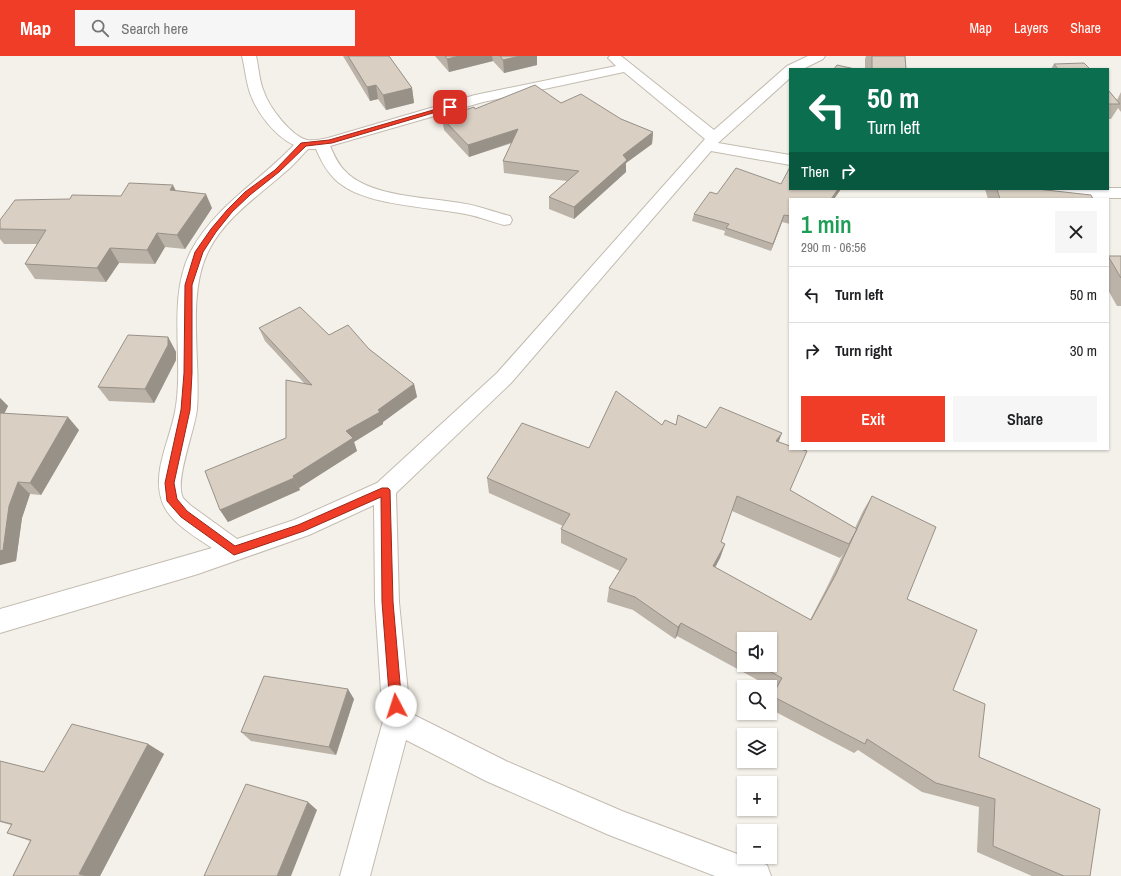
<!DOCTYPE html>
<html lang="en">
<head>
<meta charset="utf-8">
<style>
  body { margin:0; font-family:"Archivo Narrow",sans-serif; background:#f6f6f6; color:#202124; height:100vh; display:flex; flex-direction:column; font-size:15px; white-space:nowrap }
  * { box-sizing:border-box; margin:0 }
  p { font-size:13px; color:#757577 }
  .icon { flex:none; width:22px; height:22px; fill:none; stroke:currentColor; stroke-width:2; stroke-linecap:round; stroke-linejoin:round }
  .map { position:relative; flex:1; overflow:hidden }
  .details { position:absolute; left:789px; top:142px; width:320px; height:252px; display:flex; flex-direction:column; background:#fff; border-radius:0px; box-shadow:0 1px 3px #0004 }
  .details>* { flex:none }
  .top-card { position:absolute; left:789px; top:12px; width:320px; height:122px; border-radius:0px; box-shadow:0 1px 3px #0004; background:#0b6e4f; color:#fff; overflow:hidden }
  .fabs { position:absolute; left:737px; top:576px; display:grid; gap:8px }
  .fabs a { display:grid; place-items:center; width:40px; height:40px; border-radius:0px; background:#fff; box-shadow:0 1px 3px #0004; font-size:20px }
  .pin { position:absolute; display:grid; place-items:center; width:34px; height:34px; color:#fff; margin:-17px; border-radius:8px; box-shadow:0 2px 6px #0006 }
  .me { position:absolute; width:44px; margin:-22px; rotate:355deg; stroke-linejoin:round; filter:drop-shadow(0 0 3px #0008) }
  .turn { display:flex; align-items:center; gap:14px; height:84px; padding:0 12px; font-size:18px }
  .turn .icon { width:52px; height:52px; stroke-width:2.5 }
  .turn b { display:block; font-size:28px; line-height:34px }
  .then { display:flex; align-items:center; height:38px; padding:0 12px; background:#0003; gap:8px; font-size:15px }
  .round { display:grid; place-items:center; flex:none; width:42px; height:42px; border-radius:0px; background:#f6f6f6 }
  .head { display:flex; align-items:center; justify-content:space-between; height:68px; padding:0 12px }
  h1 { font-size:24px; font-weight:600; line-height:30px; color:#1e9e55 }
  .button { display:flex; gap:8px; margin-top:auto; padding:8px 12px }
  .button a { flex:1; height:46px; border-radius:0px; background:#ef3d27; color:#fff; font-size:16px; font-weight:600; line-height:46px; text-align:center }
  .button a+a { background:#f6f6f6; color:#202124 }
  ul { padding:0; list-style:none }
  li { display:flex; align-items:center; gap:12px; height:56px; padding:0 12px; border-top:1px solid #e0e0e0 }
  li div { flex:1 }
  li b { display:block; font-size:15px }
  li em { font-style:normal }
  header { display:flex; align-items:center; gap:24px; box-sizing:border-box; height:56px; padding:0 20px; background:#ef3d27; color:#fff }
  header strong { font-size:19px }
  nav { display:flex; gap:22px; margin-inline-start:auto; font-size:14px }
  .search { width:280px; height:36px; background:#f6f6f6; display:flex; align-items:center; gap:10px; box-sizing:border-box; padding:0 14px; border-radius:0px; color:#757577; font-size:15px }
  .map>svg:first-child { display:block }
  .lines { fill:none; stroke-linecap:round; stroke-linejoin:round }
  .minor-casing { stroke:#c3bbb0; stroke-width:2 }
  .minor { fill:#fff; fill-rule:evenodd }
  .wall { fill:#bbb2a8; fill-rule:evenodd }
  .shaded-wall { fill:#989188 }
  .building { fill:#d9cfc3; stroke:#989188 }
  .route { fill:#ef3d27; stroke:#9b2819 }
</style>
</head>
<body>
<header>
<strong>Map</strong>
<div class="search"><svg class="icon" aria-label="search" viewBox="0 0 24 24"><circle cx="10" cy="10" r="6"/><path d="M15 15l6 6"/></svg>Search here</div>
<nav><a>Map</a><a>Layers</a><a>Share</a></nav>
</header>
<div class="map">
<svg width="1121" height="820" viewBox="0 0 1121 820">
  <rect width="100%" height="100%" fill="#f4f1ea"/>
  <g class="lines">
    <defs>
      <g id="minor">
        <path d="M242,0H256C259,12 259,25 264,36C269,51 291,80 307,84C314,85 322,83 328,82L475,39L616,10L608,2L610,0H621L714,74L787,10L808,0H825L823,3L803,13H790V22L718,87L790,99V109L711,95L511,327L396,437L399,546L410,657L506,705L622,755L767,809L771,820H715L609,779L486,725L406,684L370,820H340L383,665L375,546L374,449L309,479L198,518L0,577V553L212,492C194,480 166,464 161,442C153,414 170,383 175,356C185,305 166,243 191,195C215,150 260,125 294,89C275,80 257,57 250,37C246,25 245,12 242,0ZM624,16L705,83L497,317L377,427L294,464L237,483L190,449C188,447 185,444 183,442C174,425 195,374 197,353C201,305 186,237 209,194C226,161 257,141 284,117C293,110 300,101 308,93H316C322,107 329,120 342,129C369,149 427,151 460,157C475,159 489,165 504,169L510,168L512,164L510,160C493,156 477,149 460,147C426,141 368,141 344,114C338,108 334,99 330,90L483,46Z"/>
        <path d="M1108,132H1121V142H1081L1037,138L1031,136L1029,133Z"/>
      </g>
    </defs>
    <use href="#minor" class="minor-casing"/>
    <use href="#minor" class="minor"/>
  </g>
  <g class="wall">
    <path d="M343,0H389L412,32L414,47L386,54L378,43L370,45Z"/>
    <path d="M435,0H537V9L504,17L493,5L449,16Z"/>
    <path d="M866,0H905L906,13H865V3Z"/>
    <path d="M1054,8L1090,13H1051Z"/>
    <path d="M1108,34L1117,44L1121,36V56L1118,52L1111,63H1108Z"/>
    <path d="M561,47L621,63L653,76L652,88L626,107V116L574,163L549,153V141L567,125L504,117L503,105L512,87L469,101L444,74L442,62L475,53Z"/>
    <path d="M781,128L841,133L834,143H790V168L782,166L771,195L724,179L725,175L692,165L694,158L717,138Z"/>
    <path d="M985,133H1037L1093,143H988Z"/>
    <path d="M176,135L212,152L185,193L165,191L155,208L119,207L106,226L35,223L25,208L37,188H4L0,183V164L70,143L121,140Z"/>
    <path d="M1108,200H1121V250H1117L1108,234Z"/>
    <path d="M259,272L329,279L369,293L414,328L417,341L383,366V368L354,386L357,395L299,432L300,434L228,466L220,454L286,382L304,327L265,285Z"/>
    <path d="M168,281L176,296V304L154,347L109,345L98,331Z"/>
    <path d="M0,342L8,350L4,358L79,374L41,439L30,438L22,462L16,505L0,509Z"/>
    <path d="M662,369H676L782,377L778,386L790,434L855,472L863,455L872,440L907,543L953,634L979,701L1090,820H1032L977,796L979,751L922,736L858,694L854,697L770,653V641L774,633L677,580L675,583L633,554L607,546L609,532L620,515L561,487V473L563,470L489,437L487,422L589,392ZM732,455L840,502L843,498L827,531L810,564L715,512L720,502L725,488L721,486ZM744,583L770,609H744Z"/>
    <path d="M354,643L336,699L251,685L241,676Z"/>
    <path d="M148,688L164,698L100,820H13L30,785L7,777L11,769L0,766V705L44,716Z"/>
  </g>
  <g class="shaded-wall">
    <path d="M459,0H492L493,5L449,16L447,3Z"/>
    <path d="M520,0H537V9L504,17L503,4Z"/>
    <path d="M376,29L378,43L370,45L367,31Z"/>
    <path d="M412,32L414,47L386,54L383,39Z"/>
    <path d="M518,73L519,84L469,101L468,89Z"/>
    <path d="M653,76L652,88L626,107V116L574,163V151L623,99Z"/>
    <path d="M173,129L180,143L170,134Z"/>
    <path d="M838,133H841L834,143H831Z"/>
    <path d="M206,138L212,152L185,193L177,179Z"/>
    <path d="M784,159L782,166L771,195L773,188Z"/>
    <path d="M157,177L165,191L155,208L147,194Z"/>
    <path d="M110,192L119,207L106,226L97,212Z"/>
    <path d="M168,281L176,296V304L154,347L145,333Z"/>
    <path d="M414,328L417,341L383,366V368L354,386L357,395L299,432L293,420L346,375Z"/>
    <path d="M0,342L8,350L0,366Z"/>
    <path d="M68,361L79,374L41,439L30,427Z"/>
    <path d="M782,377L776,392V385Z"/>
    <path d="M294,422L300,434L228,466L220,454Z"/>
    <path d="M18,426L30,438L22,462L16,505L0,509V495L9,450Z"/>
    <path d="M725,488L720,502L708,524L713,510Z"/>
    <path d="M681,567L677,580L675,583L678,571Z"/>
    <path d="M348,633L354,643L336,699L329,691Z"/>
    <path d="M148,688L164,698L100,820H87L79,818Z"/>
    <path d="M308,746L317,754L291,820H277Z"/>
  </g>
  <g class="building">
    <path d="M348,0H389L412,32L383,39L376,29L367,31Z"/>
    <path d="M445,0H459L447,3Z"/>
    <path d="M500,0H520L503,4Z"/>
    <path d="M872,0H905L906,13H872Z"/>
    <path d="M1084,7L1090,13H1058L1054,8Z"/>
    <path d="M837,9L855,13H834Z"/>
    <path d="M535,29L561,47L581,38L621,63L653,76L623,99L627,104L574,151L549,141L579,115L503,105L518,73L468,89L442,62L474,51L475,53Z"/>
    <path d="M1108,34L1120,48H1108Z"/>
    <path d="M790,111V133H838L831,143H790V160L784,159L773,188L726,172L729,168L694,158L710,136L717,138L736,112L781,128Z"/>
    <path d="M129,127L173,129L170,134L206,138L177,179L157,177L147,194L110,192L97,212L25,208L46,174L0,173V164L15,144L70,143L72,139L121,140Z"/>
    <path d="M997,133H1037L1091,139L1093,143H1000Z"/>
    <path d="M1108,200H1121V222Z"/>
    <path d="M300,251L329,279L348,269L369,293L414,328L378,354L380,356L346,375L353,382L293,420L294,422L220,454L205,415L286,382V324L312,329L259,272Z"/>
    <path d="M128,279L168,281V289L145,333L98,331Z"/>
    <path d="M616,335L662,369L665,364L676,369L678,359L706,372L720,351L782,377L776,385L790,390V393H800L807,395L790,434L857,473L849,488L737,440L721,486L725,488L713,510L811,564L836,518L872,440L936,471L907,543L977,574L953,634L985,648L979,701L1100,753L1090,820H1064L993,790L995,743L936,727L867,683L865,688L772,640L782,622L758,609H770V583H744V601L681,567L678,571L635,541L609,532L627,503L561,473L570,458L487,422L522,367L589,392Z"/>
    <path d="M0,357L68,361L30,427L18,426L9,450L3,494L0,495Z"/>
    <path d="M264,620L348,633L329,691L241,676Z"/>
    <path d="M72,668L148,688L79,818L87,820H13L31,784L7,777L12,768L0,765V705L44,716Z"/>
    <path d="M246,728L308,746L277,820H204Z"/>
  </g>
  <path class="route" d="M447,50L453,51L332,87L306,90L279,116L250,139L232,156L216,176L203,196L192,229V317L190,354L174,427L177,443L187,455L235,490L298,469L382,432H388L390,434L393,546L402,650L400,654L396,655L392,654L390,650L382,546L381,441L304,475L234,499L181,461L167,445L165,427L181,354L184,317L185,229L195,196L211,173L227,154L245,136L275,114L301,87L329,84Z"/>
</svg>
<div class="fabs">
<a><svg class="icon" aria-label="sound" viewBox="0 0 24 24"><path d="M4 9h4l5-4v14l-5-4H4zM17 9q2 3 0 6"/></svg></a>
<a><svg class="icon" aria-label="search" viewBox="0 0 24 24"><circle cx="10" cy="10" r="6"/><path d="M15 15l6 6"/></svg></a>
<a><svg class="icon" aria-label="layers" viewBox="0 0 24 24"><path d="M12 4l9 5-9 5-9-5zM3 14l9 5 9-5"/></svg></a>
<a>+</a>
<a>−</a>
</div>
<div class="pin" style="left:450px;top:51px;background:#d93025"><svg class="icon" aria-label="arrive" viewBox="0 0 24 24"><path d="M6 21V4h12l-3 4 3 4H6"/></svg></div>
<svg class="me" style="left:396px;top:650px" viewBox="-20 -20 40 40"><circle r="19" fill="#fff"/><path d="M0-13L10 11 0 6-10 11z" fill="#ef3d27"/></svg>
<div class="top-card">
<div class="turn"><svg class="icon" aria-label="left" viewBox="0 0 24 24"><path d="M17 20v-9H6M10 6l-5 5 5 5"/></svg><div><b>50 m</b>Turn left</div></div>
<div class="then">Then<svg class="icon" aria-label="right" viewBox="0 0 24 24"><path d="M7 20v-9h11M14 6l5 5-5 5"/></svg></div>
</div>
<section class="details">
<div class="head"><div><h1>1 min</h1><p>290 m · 06:56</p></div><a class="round"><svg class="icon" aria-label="close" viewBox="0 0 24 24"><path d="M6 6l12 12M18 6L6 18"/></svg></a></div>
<ul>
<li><svg class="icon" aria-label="left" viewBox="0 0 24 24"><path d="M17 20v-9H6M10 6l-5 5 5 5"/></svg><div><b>Turn left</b></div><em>50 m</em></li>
<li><svg class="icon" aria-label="right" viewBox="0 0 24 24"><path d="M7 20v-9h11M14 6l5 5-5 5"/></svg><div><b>Turn right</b></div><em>30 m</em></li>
</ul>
<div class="button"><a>Exit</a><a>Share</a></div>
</section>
</div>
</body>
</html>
